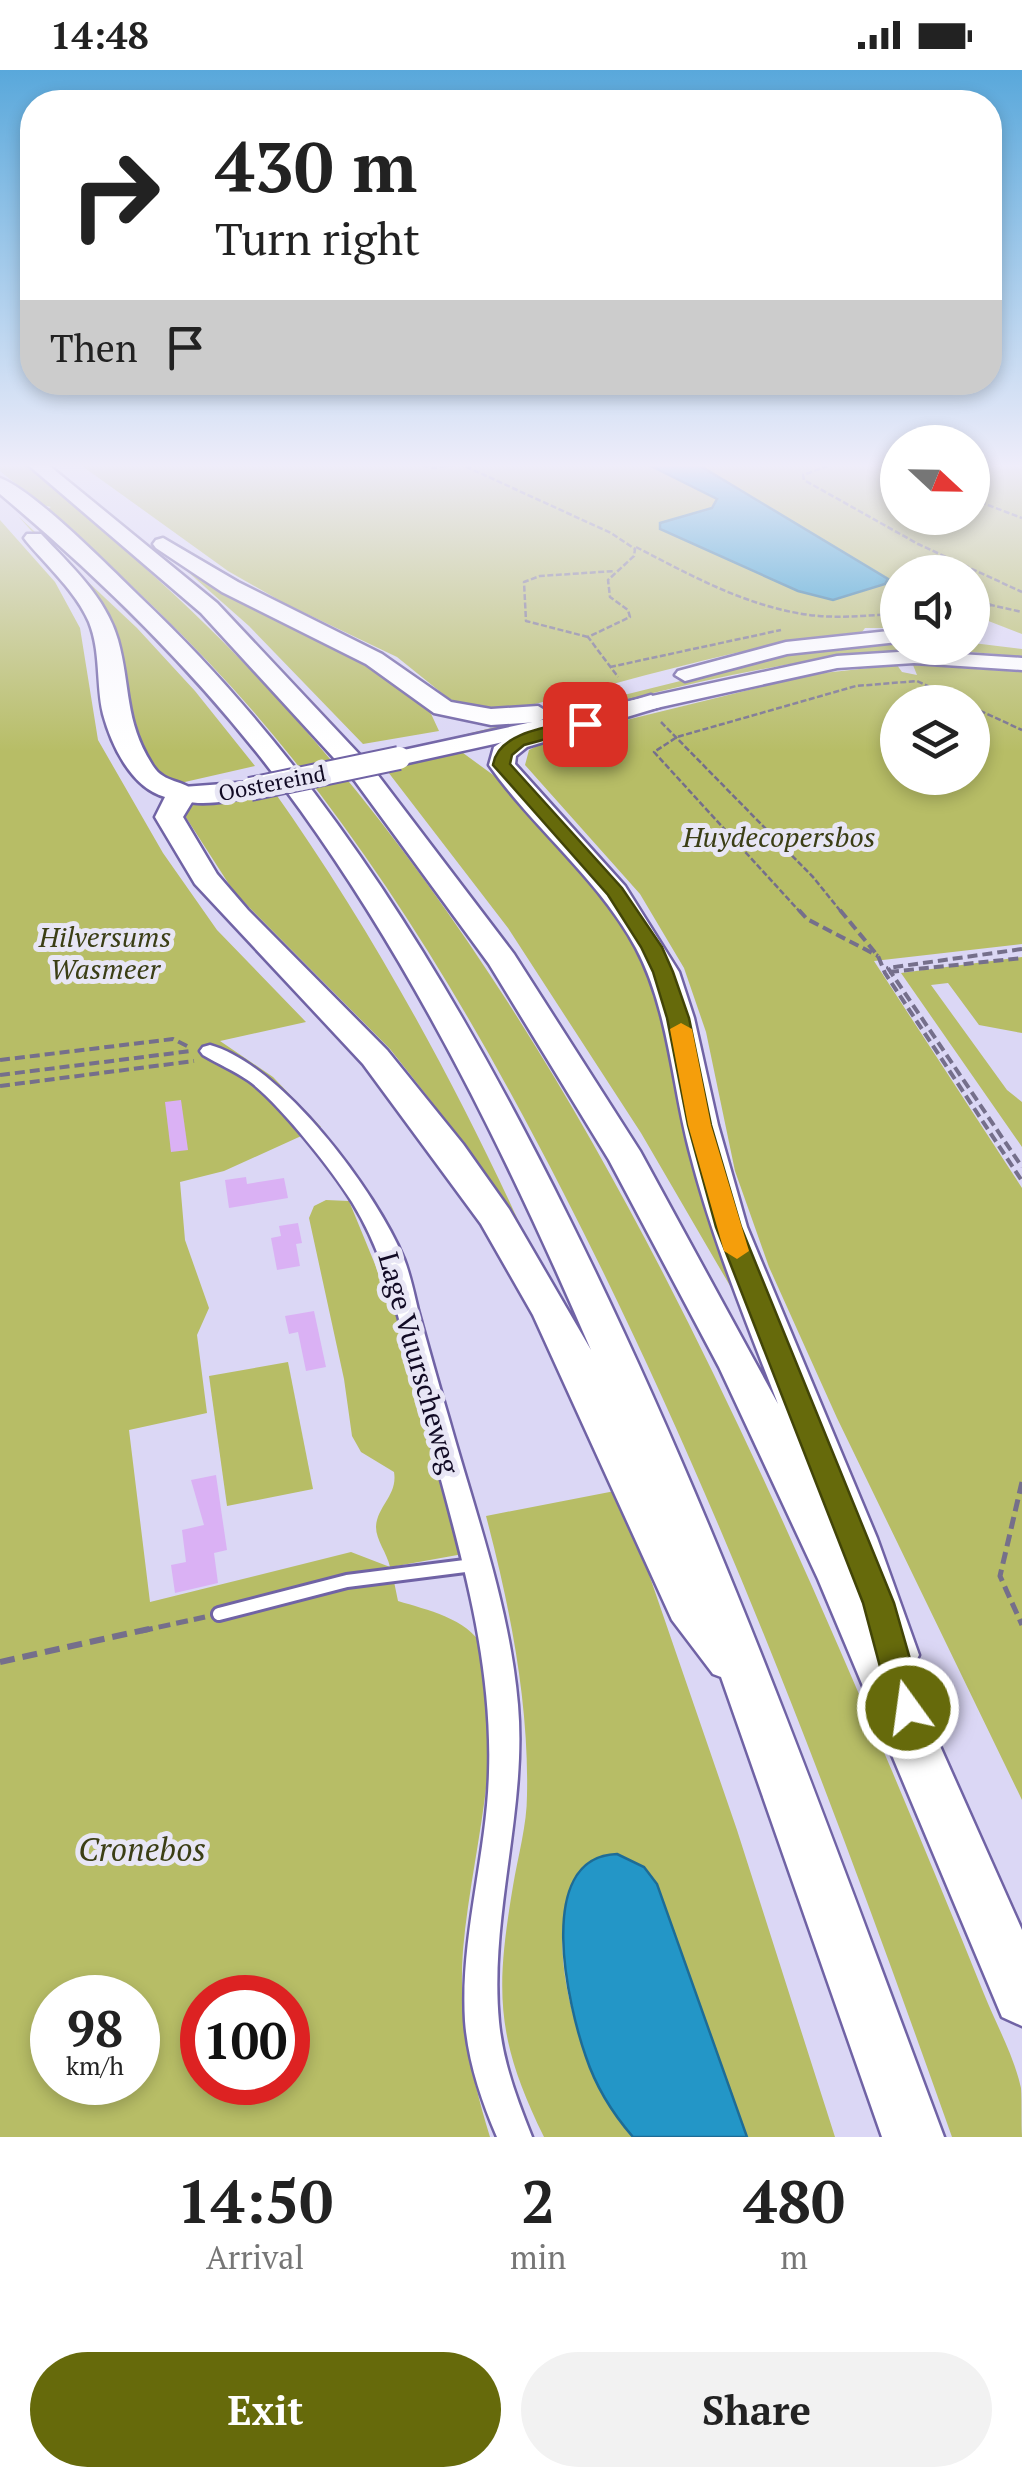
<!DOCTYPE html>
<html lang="en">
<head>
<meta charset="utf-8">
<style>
  body { margin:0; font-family:"PT Serif",serif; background:#f2f2f2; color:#222; height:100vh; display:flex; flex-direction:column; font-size:38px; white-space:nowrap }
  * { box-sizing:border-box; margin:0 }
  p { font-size:32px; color:#767676 }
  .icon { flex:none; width:55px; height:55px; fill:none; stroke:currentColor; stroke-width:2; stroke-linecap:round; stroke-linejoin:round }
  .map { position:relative; height:2067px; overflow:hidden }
  .drawer { display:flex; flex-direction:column; background:#fff; flex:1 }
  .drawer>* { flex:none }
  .banner { position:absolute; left:20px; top:20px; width:982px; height:305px; border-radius:40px; box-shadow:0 5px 15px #0003; background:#fff; color:#222; overflow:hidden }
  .needle { width:65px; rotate:112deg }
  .fabs { position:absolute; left:880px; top:355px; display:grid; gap:20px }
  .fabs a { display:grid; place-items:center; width:110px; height:110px; border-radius:50%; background:#fff; box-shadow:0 5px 15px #0003; font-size:50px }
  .speed { position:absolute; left:30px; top:1905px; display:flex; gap:20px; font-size:50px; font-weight:700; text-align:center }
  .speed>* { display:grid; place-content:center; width:130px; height:130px; border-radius:50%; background:#fff; box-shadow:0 5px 15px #0003; line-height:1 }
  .speed small { font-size:25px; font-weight:400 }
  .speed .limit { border:15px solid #d22; background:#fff; color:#111 }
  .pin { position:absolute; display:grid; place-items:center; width:85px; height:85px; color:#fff; margin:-42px; border-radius:20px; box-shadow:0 5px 15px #0006 }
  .me { position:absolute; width:110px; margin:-55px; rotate:346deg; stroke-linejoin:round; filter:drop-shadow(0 0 8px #0008) }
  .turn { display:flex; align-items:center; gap:35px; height:210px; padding:0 30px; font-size:45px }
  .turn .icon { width:130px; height:130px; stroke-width:2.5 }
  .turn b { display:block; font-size:70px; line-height:85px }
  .then { display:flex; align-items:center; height:95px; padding:0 30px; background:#0003; gap:20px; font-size:38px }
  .eta { display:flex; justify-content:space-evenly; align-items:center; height:170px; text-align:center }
  .eta b { font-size:60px; font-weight:700; line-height:70px }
  .action { display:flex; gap:20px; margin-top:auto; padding:20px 30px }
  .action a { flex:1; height:115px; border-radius:60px; background:#666a0b; color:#fff; font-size:40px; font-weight:700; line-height:115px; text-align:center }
  .action a+a { background:#f2f2f2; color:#222 }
  .status { display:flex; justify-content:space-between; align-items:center; height:70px; padding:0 50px; background:#fff; direction:ltr }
  .status svg { height:28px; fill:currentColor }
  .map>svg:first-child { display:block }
  .green { fill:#b7bd66; fill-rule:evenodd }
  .water { fill:#2396c7; stroke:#1e6c96; stroke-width:2.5 }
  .building { fill:#dab1f4 }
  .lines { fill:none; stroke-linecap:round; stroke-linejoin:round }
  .lane-casing { stroke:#7063a5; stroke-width:18 }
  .street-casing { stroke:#7063a5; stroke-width:5 }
  .primary-casing { stroke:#7063a5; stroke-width:5 }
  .highway-casing { stroke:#7063a5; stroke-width:5 }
  .path-far3 { stroke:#756f8b; stroke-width:2.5; stroke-dasharray:6 2.5; stroke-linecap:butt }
  .path-far2 { stroke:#756f8b; stroke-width:4; stroke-dasharray:10 5; stroke-linecap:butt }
  .path-far1 { stroke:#756f8b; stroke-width:5; stroke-dasharray:12 6; stroke-linecap:butt }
  .path { stroke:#756f8b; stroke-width:6; stroke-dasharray:15 8; stroke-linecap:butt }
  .lane { stroke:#fff; stroke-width:12 }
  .street { fill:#fff; fill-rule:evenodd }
  .primary { fill:#fff; fill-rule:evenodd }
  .highway { fill:#fff; fill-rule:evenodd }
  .primary-bridge-casing { stroke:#7063a5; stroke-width:26; stroke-linecap:butt }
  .primary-bridge { stroke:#fff; stroke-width:22 }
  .route { fill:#666a0b; stroke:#424507; stroke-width:2.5 }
  .slow { fill:#f59e0b }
  .labels { text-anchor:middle; stroke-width:10; stroke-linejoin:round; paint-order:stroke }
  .far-street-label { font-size:22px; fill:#110a24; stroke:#e8e6f5 }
  .park-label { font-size:28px; font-style:italic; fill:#3b3e15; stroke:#e8e6f5 }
  .street-label { font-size:28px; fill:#110a24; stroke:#e8e6f5 }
  .near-park-label { font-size:32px; font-style:italic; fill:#3b3e15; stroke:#e8e6f5 }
</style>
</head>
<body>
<div class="status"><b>14:48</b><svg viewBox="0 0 49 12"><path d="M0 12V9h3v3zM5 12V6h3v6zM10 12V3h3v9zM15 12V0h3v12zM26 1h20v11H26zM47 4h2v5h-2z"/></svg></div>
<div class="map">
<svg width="1022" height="2067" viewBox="0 0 1022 2067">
  <rect width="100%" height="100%" fill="#dbd7f5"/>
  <g class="green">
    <path d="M0,393C2,393 18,393 20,393C39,400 101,460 121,477C492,794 704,1260 892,1701C923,1775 954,1849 984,1924C996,1954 1014,1986 1021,2018C1022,2033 1021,2052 1022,2067H952C838,1746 719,1425 563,1122C485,970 399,822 292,688C219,596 135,516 47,439L51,437L42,435L0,401Z"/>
    <path d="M78,393H897L898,448H972L973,393H1022V564L973,545L972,502H898L897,558H865L862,562C748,573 638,609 527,636L494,641L469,638L448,628L397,587L284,533L228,501Z"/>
    <path d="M18,446L137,558L195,621L255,696L176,714L160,708L134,666L99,535Z"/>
    <path d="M0,450L55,512L80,558L98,670L163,783L217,860L306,952L220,971L273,1007L321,1057L224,1101L180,1112L185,1170L209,1238L197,1265L207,1343L129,1360L150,1532L351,1482L390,1497C387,1483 376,1470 376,1457C377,1436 398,1425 394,1402L361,1382L352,1366L344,1309L309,1148L314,1136L326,1130L349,1131L397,1248L463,1484L391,1497L398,1531C427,1540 467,1548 483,1577C487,1585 487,1599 488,1607C499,1699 471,1789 463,1880C458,1945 471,2005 490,2067H0ZM52,1928H138V2012H52ZM202,1928H288V2012H202Z"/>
    <path d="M170,486L346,577L427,635L439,661L363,674L249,556Z"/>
    <path d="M897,571L898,578H972L973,573L1022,579V587C833,561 649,629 466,668L463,665L789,584Z"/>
    <path d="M897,595L902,602L917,605L913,595L1022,602V874L874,891L1022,1118V1730L837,1348L769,1197L735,1101L706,962L684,898L640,824L525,695L529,680L553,668L814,604ZM898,632H972V708H898Z"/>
    <path d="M459,680L515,721L605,824L651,901L740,1233L641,1063L508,858L385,698Z"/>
    <path d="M273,720C380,871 468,1036 543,1205L431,1031L390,979L234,822L185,746L194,734Z"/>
    <path d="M1022,887V963L979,955L948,913L931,915L1007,1020L1022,1032V1077L901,903Z"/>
    <path d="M288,1292L313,1419L227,1436L209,1306Z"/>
    <path d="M620,1420L737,1760L835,2067H747L657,1814C643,1795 629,1784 605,1785C595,1794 578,1805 572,1818C542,1885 587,2015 633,2067H544C496,1969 495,1923 513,1816C518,1786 527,1755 527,1725C529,1632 510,1537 486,1446Z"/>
  </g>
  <g class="water">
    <path d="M645,393L697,394L888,509L885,514L833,530L798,521L660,459V453L712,438L717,429Z"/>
    <path d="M617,1784L644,1797L657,1814L747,2067H633C613,2044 596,2017 586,1987C569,1939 532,1787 617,1784Z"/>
  </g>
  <g class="building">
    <path d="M181,1030L188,1080L171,1082L165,1032Z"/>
    <path d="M246,1107L247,1114L284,1108L288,1128L229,1138L225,1110Z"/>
    <path d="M298,1153L302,1173L296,1174L300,1196L277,1200L271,1168L281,1166L279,1156Z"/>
    <path d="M314,1241L326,1297L306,1301L298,1262L289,1264L285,1246Z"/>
    <path d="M216,1405L227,1480L214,1483L218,1513L175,1523L171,1495L186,1492L182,1460L204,1455L191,1410Z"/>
  </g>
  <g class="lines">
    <defs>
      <path id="lane" d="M219,1544L347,1511L473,1495"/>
      <path id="street" d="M210,975C282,995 376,1121 404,1189C410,1204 414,1223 418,1240C428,1276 438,1312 449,1349C475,1442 510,1538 518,1635C527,1741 489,1846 499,1952C503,1993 517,2029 532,2067H497C481,2030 468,1991 465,1951C460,1867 487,1785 489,1702C493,1577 453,1459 422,1339C403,1269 391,1195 352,1132C332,1100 279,1033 249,1011C235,1001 218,994 203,985L200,981L203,977Z"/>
      <g id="primary">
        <path d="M898,560V572L787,584L685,611L675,605L678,601L786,572Z"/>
        <path d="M914,581L1022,588V600L914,593L837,598L399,695L388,688L399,681L837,586Z"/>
        <path d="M250,712L262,719L258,724C236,730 189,741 171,724L183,717Z"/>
      </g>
      <g id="highway">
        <path d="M26,393H46L217,533L374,700L514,884L640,1081L778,1334C746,1251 712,1169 690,1083C672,1016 669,940 636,878C598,808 534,759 489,695L494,677L509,667L651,625L663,632L660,637L527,677L516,686L515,694L625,816L679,902L694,948L718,1055L747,1157L877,1468L919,1585L912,1600L907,1602L1022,1860V1956L1002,1947L818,1509L719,1297L609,1090L489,894L355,711L201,543Z"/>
        <path d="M0,408C35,421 110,498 140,527C326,703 457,922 569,1148C717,1445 828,1757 944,2067H882L721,1607L713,1604L672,1550L533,1245L481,1154L363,994L195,814L155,747L165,727C132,718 112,677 103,644C96,614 101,582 89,552C76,522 48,497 27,472L24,468L27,464H41C70,495 106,527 118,570C131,617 124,651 153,696C164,714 185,709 197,724L183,747L217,804L248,840L387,980L463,1074L509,1139L591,1280C510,1093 420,907 301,741C216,622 112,518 0,424Z"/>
        <path d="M163,468L238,512L382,584L451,632L491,639L538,636L551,644L538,652L491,655L434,643L366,594L222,522L156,478L153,474L156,470Z"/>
      </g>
    </defs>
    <use href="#lane" class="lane-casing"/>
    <use href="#street" class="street-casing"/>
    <use href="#primary" class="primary-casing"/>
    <use href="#highway" class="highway-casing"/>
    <g class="path-far3">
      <path d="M406,393L435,398L466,393"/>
      <path d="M458,393L611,463L635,479L634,486L608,510L610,527L628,540L630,547L588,567L618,607"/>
      <path d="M836,393L803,405L804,410L918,474L1022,522"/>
      <path d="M867,393L898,400"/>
      <path d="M972,429L1022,448"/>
      <path d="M636,477C694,507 753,540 819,546C845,548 872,545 898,544"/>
      <path d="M972,527L991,535"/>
      <path d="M972,537L991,535L1022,542"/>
      <path d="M588,567L526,551L524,512L540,506L615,501"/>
      <path d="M610,597L781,560"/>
      <path d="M972,637L1022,660"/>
      <path d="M661,652L813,807L842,843"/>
      <path d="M801,843L654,682L677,667L856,616L917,611L963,632"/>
    </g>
    <g class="path-far2">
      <path d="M799,840L807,849L878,886"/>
      <path d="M840,840L878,886L885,903L1022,1111"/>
      <path d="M1022,879L888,898L1022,1097"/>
      <path d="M889,902L1022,888"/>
      <path d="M0,990L173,969L191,978"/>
      <path d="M0,1005L191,981"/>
      <path d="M0,1016L194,991"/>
    </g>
    <g class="path-far1">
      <path d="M1022,1412L1000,1506L1022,1555"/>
      <path d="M141,1561L205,1547"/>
    </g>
    <path class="path" d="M0,1592L153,1558"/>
    <use href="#lane" class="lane"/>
    <use href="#street" class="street"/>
    <use href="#primary" class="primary"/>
    <use href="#highway" class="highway"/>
    <defs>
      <path id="primary-bridge" d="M250,719L399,688"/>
    </defs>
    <use href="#primary-bridge" class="primary-bridge-casing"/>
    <use href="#primary-bridge" class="primary-bridge"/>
  </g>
  <linearGradient id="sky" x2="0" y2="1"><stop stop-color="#59a8db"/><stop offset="0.58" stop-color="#efedfa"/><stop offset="1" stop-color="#efedfa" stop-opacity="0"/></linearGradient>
  <rect width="1022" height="682" fill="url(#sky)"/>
  <path class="route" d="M585,649L594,654L591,657L524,675L512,685L510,694L622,818L662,877L673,902L689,948L711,1055L741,1157L894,1533L924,1638L919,1649L908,1653L896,1649L891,1638L863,1533L716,1157L688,1055L667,948L653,902L641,877L608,825L493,695C498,660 556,656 585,649Z"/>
  <path class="slow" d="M681,953L692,959L711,1055L749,1181L737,1189L724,1181L688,1055L670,959Z"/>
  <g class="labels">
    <g class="far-street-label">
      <text transform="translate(272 713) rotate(-11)" y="8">Oostereind</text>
    </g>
    <g class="park-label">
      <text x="779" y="777">Huydecopersbos</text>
      <text x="105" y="877">Hilversums<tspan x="105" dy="32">Wasmeer</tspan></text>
    </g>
    <g class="street-label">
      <text transform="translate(419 1293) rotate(74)" y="10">Lage Vuurscheweg</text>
    </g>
    <g class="near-park-label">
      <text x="142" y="1791">Cronebos</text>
    </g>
  </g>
</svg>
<div class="fabs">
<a><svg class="needle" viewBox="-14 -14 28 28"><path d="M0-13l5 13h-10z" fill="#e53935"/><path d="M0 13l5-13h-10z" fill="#767676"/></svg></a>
<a><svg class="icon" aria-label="sound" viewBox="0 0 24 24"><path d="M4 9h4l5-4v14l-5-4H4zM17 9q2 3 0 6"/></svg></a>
<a><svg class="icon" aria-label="layers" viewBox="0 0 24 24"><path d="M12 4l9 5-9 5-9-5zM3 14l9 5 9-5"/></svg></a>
</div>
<div class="speed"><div>98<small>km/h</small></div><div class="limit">100</div></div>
<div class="pin" style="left:585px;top:654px;background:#d93025"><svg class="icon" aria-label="arrive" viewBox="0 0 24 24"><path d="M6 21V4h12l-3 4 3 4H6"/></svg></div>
<svg class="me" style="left:908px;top:1638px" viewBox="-20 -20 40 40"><circle r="17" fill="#666a0b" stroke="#fff" stroke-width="3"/><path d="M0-11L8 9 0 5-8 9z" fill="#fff"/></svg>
<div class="banner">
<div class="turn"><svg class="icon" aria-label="right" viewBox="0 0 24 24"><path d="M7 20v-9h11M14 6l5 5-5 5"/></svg><div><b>430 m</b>Turn right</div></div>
<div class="then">Then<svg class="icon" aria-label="arrive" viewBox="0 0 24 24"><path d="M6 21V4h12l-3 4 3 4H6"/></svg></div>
</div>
</div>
<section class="drawer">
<div class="eta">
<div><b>14:50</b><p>Arrival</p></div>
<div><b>2</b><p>min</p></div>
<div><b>480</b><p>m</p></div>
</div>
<div class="action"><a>Exit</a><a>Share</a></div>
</section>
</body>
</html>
